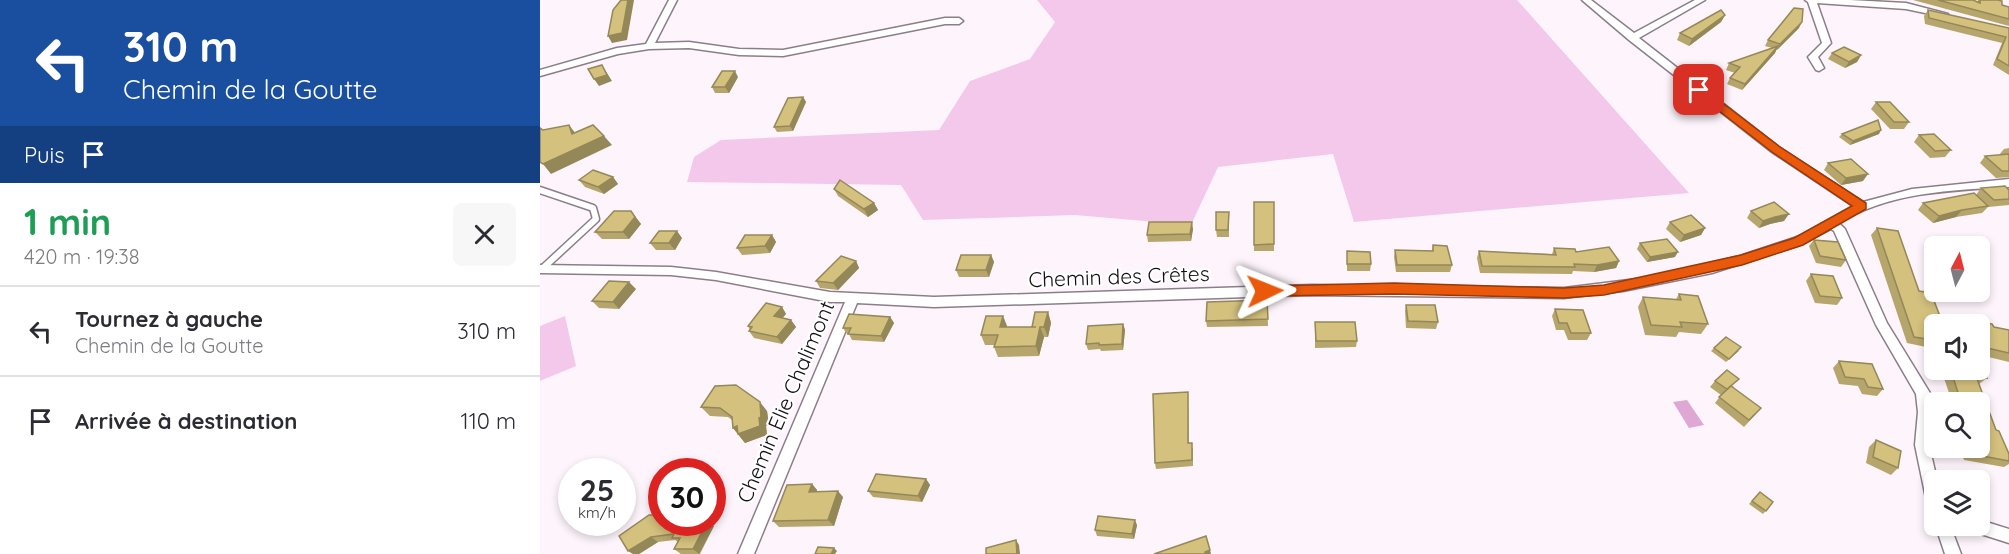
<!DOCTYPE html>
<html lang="fr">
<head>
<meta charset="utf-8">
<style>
  body { margin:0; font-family:Quicksand,sans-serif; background:#f7f7f7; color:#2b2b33; height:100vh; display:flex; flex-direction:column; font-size:22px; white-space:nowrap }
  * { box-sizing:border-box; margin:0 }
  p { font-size:20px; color:#7c7c81 }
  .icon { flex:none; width:33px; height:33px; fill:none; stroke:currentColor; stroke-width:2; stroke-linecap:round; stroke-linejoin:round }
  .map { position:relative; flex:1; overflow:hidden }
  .details { display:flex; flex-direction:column; background:#fff; width:540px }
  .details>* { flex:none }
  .top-card { background:#1a4fa0; color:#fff; overflow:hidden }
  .needle { width:39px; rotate:7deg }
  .tools { position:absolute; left:1384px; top:236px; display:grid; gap:12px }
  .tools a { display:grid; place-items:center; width:66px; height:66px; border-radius:9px; background:#fff; box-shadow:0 3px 9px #0003; font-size:30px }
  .speed { position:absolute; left:18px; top:458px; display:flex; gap:12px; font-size:30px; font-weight:700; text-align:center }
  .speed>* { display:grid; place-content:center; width:78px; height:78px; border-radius:50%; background:#fff; box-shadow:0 3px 9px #0003; line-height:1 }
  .speed small { font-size:15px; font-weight:400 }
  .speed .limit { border:9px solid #d22; background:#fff; color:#111 }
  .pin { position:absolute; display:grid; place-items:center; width:51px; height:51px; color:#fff; margin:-26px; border-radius:12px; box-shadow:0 3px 9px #0006 }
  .me { position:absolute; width:66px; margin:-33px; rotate:88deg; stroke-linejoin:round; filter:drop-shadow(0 0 4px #0008) }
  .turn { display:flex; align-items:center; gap:21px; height:126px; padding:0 24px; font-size:27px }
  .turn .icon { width:78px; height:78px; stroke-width:2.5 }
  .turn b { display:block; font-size:42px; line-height:51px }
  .then { display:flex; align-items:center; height:57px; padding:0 24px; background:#0003; gap:12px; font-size:22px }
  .round { display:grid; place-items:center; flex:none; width:63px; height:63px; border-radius:9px; background:#f7f7f7 }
  .headline { display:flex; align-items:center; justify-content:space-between; height:102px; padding:0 24px }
  h1 { font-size:36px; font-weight:700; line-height:45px; color:#1e9e55 }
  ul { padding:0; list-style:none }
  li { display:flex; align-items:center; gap:18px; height:90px; padding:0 24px; border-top:2px solid #e1e1e2 }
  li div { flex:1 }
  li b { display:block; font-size:22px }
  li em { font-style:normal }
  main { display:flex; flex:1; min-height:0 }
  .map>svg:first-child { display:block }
  .green { fill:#f3c8ea }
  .water { fill:#dfa7d4 }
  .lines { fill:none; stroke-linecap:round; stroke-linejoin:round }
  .lane-casing { stroke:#8c7e89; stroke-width:9 }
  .street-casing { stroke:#8c7e89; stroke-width:3 }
  .lane { stroke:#fff; stroke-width:6 }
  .street { fill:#fff; fill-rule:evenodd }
  .wall { fill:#b6a66c }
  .shaded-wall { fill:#948758 }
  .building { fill:#d4c17e; stroke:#948758; stroke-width:1.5 }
  .route { fill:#ea580c; stroke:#983908; stroke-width:1.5 }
  .labels { text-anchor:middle; stroke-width:4.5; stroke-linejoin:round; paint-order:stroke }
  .street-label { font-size:21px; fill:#120d11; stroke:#fff }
</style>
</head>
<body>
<main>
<section class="details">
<div class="top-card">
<div class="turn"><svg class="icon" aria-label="left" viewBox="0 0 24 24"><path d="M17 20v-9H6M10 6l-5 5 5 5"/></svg><div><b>310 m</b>Chemin de la Goutte</div></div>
<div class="then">Puis<svg class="icon" aria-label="arrive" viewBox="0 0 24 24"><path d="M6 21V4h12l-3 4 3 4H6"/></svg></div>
</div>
<div class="headline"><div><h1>1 min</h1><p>420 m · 19:38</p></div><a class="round"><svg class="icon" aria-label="close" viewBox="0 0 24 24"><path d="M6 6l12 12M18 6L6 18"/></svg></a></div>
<ul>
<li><svg class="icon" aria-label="left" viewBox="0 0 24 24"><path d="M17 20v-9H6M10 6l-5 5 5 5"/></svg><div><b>Tournez à gauche</b><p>Chemin de la Goutte</p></div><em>310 m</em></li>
<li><svg class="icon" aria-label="arrive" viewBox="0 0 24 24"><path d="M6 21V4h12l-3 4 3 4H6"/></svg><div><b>Arrivée à destination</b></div><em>110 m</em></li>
</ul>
</section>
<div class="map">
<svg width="1469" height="554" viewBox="0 0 1469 554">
  <rect width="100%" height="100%" fill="#fef5fc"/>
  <g class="green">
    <path d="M497,0H977L1149,193L814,222L793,154L678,167L651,225L535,215L383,220L361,185L147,182L154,157L181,140L399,130L430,81L490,59L515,22Z"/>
    <path d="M25,316L36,366L0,381V326Z"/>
  </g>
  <path class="water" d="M1147,400L1164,425L1149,428L1133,402Z"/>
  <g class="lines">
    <defs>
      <path id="lane" d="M0,190L53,208L56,219L3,268"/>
      <g id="street">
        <path d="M129,0H137L115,43L149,42L199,49L243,50L405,18H419L423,21L419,24H405L243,56L199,55L149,48L109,49L78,54L0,76V70L77,48L106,44Z"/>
        <path d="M1042,0H1051L1094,33L1155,0H1165L1099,38L1240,148L1323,202L1372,189L1469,179V187C1412,190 1349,192 1299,223L1305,229L1347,323L1390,393L1392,412L1389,445L1397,480H1395V510L1390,508L1387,503L1375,445L1378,412L1376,394L1336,325L1294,231L1291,229L1260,245L1172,273L1083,291L1024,298L772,295L394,307L317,303L214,554H198L305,302H290L176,280L131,275L0,273V265L131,267L176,272L290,292L394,297L772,285L1024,288L1113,277L1200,256L1260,236L1313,206L1232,152L1089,40Z"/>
        <path d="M1265,0H1310L1366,3L1408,14L1404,17L1366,9L1277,3L1291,43L1278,57L1284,68L1279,71L1276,70L1268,57L1282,43L1268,2Z"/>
        <path d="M1440,520L1469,529V543L1428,530L1425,525H1440Z"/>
        <path d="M1395,524L1410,525L1421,554H1405Z"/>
      </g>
    </defs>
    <use href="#lane" class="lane-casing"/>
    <use href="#street" class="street-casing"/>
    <use href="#lane" class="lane"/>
    <use href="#street" class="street"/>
  </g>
  <g class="wall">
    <path d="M1373,0H1433L1437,2L1438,0H1458L1462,5L1469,7V26Z"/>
    <path d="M1388,10L1469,28V75L1453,65L1462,43L1385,24L1384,16Z"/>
    <path d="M1185,15L1181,22L1149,46L1137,40L1140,33Z"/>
    <path d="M1259,28L1237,50H1236L1235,53L1202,90L1187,84L1190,78L1195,73L1186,70L1189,63L1232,48L1225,46L1228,40Z"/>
    <path d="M1292,53L1321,55L1317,62L1305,68L1288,59Z"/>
    <path d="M198,77L189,93H175L172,87Z"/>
    <path d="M263,97L266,102L253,131L237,132L234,127Z"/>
    <path d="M1336,102L1369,122L1364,129H1350L1331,109Z"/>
    <path d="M1302,134H1339L1310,145L1299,137Z"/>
    <path d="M1379,135L1411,150L1405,157L1390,158L1374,142Z"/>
    <path d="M1469,148V177L1456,178L1440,163L1445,156L1459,155L1464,149Z"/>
    <path d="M1288,163L1323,181L1301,185L1284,170Z"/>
    <path d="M73,177L78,184L64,194L45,187L39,180Z"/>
    <path d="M1441,188L1469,190V205L1448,207L1442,213L1416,217L1393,223L1378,210L1383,203L1436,195Z"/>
    <path d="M294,189L334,203L338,210L328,217L298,196Z"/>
    <rect x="714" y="202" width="20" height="49"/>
    <path d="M91,211L101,224L89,239H62L55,232Z"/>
    <path d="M1211,211L1244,221L1230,224L1219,228L1207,218Z"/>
    <path d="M689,219V237H677L676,230Z"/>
    <path d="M1130,222L1165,228L1161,235L1140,242L1126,229Z"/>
    <path d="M1337,228L1379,291L1395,324V369H1440L1447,378L1439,384L1456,430L1469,454V464L1464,467L1424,460L1419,447H1440V402H1412L1404,378L1397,376L1386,347L1367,343L1331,235Z"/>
    <path d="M653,229L651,241L608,242L607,235Z"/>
    <path d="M232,235L236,242L230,253L202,255L197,248Z"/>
    <path d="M142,238L135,250H116L110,243Z"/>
    <path d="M1274,240L1306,260L1301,267L1276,263L1269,246Z"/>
    <path d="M1100,243L1135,257L1107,262L1097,249Z"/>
    <path d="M893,245L912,265L910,272H856L854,257L855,250L892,251Z"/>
    <path d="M1014,248L1079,261L1076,268L1054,272L1033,271L1032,274L940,273L937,258L939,251L1012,254Z"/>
    <path d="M807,251L831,264L830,271H807Z"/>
    <path d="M451,255L454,262L449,277H419L416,270Z"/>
    <path d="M316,261L319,268L298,290L280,288L276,281Z"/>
    <path d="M1271,274L1302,298L1297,305L1275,303L1266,281Z"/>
    <path d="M96,289L79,309L59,308L52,301Z"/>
    <path d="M1139,294L1168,324L1161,334L1139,332L1136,337L1105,335L1098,307L1103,297L1136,299Z"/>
    <path d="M727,300L728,326L667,327L666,321Z"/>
    <path d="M866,305L898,322L896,329L866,328L865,311Z"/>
    <path d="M242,307L246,314L242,318L251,320L256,327L242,344L214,338L209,331L210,330L208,326Z"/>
    <path d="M1015,309L1051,333L1047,340H1028L1024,330H1016L1012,316Z"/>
    <path d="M508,312L511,323L508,337H504L499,356L458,357L454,347L455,345H445L441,335L463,316L467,327H492Z"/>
    <path d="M350,317L354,323L344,342L312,340L309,334H307L303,328Z"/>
    <path d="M1433,321L1454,327L1469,330V362L1440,355V324H1430Z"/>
    <path d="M775,322L817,341L816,347L775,348Z"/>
    <path d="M583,324L585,330L583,350L561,351L560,349L548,350L546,344Z"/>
    <path d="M1174,348L1199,351L1186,362L1171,351Z"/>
    <path d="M1299,361L1343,389L1337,396L1322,394L1318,386L1299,384L1293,368Z"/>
    <path d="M1175,381L1194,386L1192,387L1216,414L1204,427L1175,403L1181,395L1170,387Z"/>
    <path d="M648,392L649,443L653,449V466L616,469L615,463Z"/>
    <path d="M161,407L227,411L229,425L226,426L227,435L205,443L193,428L192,420L188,417L170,416Z"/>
    <path d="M1336,440L1358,468L1351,475L1326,463L1329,447Z"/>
    <path d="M386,479L390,485L382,502L333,497L328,491Z"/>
    <path d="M272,484L277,490L276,492L303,497L294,526L239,527L233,521Z"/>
    <path d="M1220,492L1233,502L1223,514L1209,504Z"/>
    <path d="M122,522H169L174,526L160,554H141L134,549L138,542L135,540L118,542L99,554Z"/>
    <path d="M597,525L594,539L557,536L555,530Z"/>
  </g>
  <g class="shaded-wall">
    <path d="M88,0H94L87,40L72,43L68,36Z"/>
    <path d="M1185,15L1181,22L1149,46L1152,39Z"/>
    <path d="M1262,22L1259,28L1237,50L1240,44Z"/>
    <path d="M1238,46L1235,53L1202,90L1205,84Z"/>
    <path d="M1321,55L1317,62L1305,68L1309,62Z"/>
    <path d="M62,65L72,81L59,86L54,79Z"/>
    <path d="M195,71L198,77L189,93L185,87Z"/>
    <path d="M263,97L266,102L253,131L250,126Z"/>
    <path d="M29,125L36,134H32Z"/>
    <path d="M1341,130L1339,134L1310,145L1313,141Z"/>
    <path d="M64,136L72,145L11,174L3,164Z"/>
    <path d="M1328,174L1323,181L1301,185L1306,178Z"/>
    <path d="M73,177L78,184L64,194L58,187Z"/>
    <path d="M334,203L338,210L328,217L324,209Z"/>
    <path d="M1422,210L1416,217L1393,223L1399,216Z"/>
    <path d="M91,211L101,224L89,239L83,232Z"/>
    <path d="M1249,214L1244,221L1230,224L1219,228L1223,221L1235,217Z"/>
    <path d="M652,222L653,229L651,241L650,234Z"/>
    <path d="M1165,228L1161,235L1140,242L1144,235Z"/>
    <path d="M137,231L142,238L135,250L129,243Z"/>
    <path d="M232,235L236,242L230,253L225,246Z"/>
    <path d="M1138,252L1135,257L1107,262L1110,257Z"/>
    <path d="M451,255L454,262L449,277L446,270Z"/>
    <path d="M316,261L319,268L298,290L293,283Z"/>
    <path d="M1079,261L1076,268L1054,272L1057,265Z"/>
    <path d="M89,282L96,289L79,309L73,302Z"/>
    <path d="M242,307L246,314L238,323L234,316Z"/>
    <path d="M508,312L511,323L508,337L504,327Z"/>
    <path d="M463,316L467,326L464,337L460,327Z"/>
    <path d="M350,317L354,323L344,342L341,336Z"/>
    <path d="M251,320L256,327L242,344L237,337Z"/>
    <path d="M583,324L585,330L583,350L582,344Z"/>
    <path d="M500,327L504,337L499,356L496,346Z"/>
    <path d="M220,402L227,411L229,425L226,426L227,435L205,443L193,428L219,418Z"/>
    <path d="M386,479L390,485L382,502L378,496Z"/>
    <path d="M272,484L277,490L274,498L269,492Z"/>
    <path d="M298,491L303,497L294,526L288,520Z"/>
    <path d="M595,520L597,525L594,539L592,534Z"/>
    <path d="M167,522H169L174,526L159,554L153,549Z"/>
    <path d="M111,537L118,542L99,554H93L88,551Z"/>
    <path d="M476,540L479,545L480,554H477Z"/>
    <path d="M294,548L297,551L295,554H291Z"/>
    <path d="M670,550L671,554H665V552Z"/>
  </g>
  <g class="building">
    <path d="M81,0H88L82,33L68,36L73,10Z"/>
    <path d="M1398,0H1433L1440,3V0H1458L1462,1V5L1469,7V19Z"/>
    <path d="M1254,8L1263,9L1262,22L1240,44L1228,40Z"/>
    <path d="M1181,10L1185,15L1152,39L1140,33Z"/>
    <path d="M1388,10L1469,28V66L1457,59L1466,37L1389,18Z"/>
    <path d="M1238,46L1205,84L1190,78L1200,67L1189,63Z"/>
    <path d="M1304,47L1321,55L1309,62L1292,53Z"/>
    <path d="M62,65L67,75L54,79L48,69Z"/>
    <path d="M182,71H195L185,87H172Z"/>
    <path d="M263,97L250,126L234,127L248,98Z"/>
    <path d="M1336,102H1350L1369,122H1354Z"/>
    <path d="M1338,120L1341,130L1313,141L1302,134Z"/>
    <path d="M29,125L32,134L53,125L64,136L3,164L0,162V128L3,130Z"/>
    <path d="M1394,134L1411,150L1395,151L1379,135Z"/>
    <path d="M1469,154V171H1462L1445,156Z"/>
    <path d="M1311,159L1328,174L1306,178L1288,163Z"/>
    <path d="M53,170L73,177L58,187L39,180Z"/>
    <path d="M300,180L334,203L324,209L294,189Z"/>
    <path d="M1465,186L1469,190V199L1454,200L1441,188Z"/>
    <path d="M1434,193L1448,206L1422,210L1399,216L1383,203Z"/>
    <path d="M714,202H734V244L714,245Z"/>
    <path d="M1234,202L1249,214L1235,217L1223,221L1211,211Z"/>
    <path d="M74,211H91L95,217L83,232H55Z"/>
    <path d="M676,212H689L688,230H676Z"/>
    <path d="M1151,215L1165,228L1144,235L1130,222Z"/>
    <path d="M609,222H652L650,234L607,235Z"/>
    <path d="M1337,228L1358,231L1379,291L1391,293L1403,324H1395V346L1393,340L1374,337Z"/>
    <path d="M119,231H137L129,243H110Z"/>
    <path d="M205,235H232L225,246L197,248Z"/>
    <path d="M1127,239L1138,252L1110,257L1100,243Z"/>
    <path d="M1274,240L1298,242L1306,260L1280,256Z"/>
    <path d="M893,245L907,246L912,265H857L855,250L893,251Z"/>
    <path d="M1069,247L1079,261L1057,265L1034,264L1035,267L942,266L939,251L1016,255L1014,248L1035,249L1036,252Z"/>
    <path d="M807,251L830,252L831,264H807Z"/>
    <path d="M421,255H451L446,270H416Z"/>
    <path d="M301,256L316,261L293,283L276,281Z"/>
    <path d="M1271,274L1293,276L1302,298L1280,296Z"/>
    <path d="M69,281L89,282L73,302L52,301Z"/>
    <path d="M1139,294L1158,296L1168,324L1140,322L1142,327L1111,325L1103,297L1141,300Z"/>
    <path d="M727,300L728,319L666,321L667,302Z"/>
    <path d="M226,303L242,307L234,316L251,320L237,337L209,331L212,327L208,326Z"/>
    <path d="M866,305H895L898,322L868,321Z"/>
    <path d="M1015,309L1043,310L1051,333H1031L1027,323H1019Z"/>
    <path d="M495,312H508L504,327H500L496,346L454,347L458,335H441L446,316H463L460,327H496H492Z"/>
    <path d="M309,314L350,317L341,336L308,334L311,328H303Z"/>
    <path d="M1433,321L1452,324L1454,327L1469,330V353L1443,347L1440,338V324H1435Z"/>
    <path d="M775,322H815L817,341H776Z"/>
    <path d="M583,324L582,344L559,345V343L546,344L548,326Z"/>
    <path d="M1186,337L1201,347L1189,359L1174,348Z"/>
    <path d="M1299,361L1332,364L1343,389L1328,387L1324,379L1305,377Z"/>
    <path d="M1440,362L1441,363L1447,378L1436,376L1456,430L1459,431L1469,454V461L1432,454L1429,447H1440V402H1421L1411,371L1403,369H1440Z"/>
    <path d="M1187,370L1199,379L1187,389L1175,381Z"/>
    <path d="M196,385L220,402L221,417L219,418L220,426L198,434L197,426L193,428L192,417L180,408L161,407L175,386Z"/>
    <path d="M1191,386L1221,408L1209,420L1179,397Z"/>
    <path d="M648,392V443H652V460L615,463L613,394Z"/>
    <path d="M1336,440L1361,451L1358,468L1333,457Z"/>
    <path d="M336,474L386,479L378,496L328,491Z"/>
    <path d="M272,484L269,492L298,491L288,520L233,521L247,485Z"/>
    <path d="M1220,492L1233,502L1226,511L1212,501Z"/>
    <path d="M109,515H122V522H167L153,549H134L140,538H132L134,534L111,537L88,551L79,536Z"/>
    <path d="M558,516L595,520L592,534L555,530Z"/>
    <path d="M666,536L670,550L665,552V554H614Z"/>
    <path d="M476,540L477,554H446V548Z"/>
    <path d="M278,547L294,548L291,554H275Z"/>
  </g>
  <path class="route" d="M1156,88H1163L1240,147L1326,203V209L1263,245L1202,265L1064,295L1024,298L854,294L725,296L718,291L725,286L854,283L1024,288L1064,285L1201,255L1254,238L1312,206L1232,152L1156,93Z"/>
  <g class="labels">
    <g class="street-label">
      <text transform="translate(579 277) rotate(-2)" y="7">Chemin des Crêtes</text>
      <text transform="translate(246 402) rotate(-67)" y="7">Chemin Elie Chalimont</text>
    </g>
  </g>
</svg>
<div class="tools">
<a><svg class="needle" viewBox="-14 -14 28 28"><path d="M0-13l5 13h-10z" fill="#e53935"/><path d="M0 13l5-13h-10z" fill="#7c7c81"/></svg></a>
<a><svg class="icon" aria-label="sound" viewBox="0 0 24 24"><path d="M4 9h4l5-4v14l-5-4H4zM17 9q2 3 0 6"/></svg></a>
<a><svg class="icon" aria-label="search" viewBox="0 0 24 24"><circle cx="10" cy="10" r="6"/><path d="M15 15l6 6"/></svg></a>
<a><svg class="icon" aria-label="layers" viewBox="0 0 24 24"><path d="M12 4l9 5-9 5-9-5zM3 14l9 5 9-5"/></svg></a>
</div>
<div class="speed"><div>25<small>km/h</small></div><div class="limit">30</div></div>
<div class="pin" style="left:1159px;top:90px;background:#d93025"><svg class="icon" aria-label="arrive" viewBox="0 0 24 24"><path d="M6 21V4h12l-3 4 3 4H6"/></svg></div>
<svg class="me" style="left:725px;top:291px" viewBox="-20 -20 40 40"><path d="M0-17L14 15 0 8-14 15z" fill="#ea580c" stroke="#fff" stroke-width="4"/></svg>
</div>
</main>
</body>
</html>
